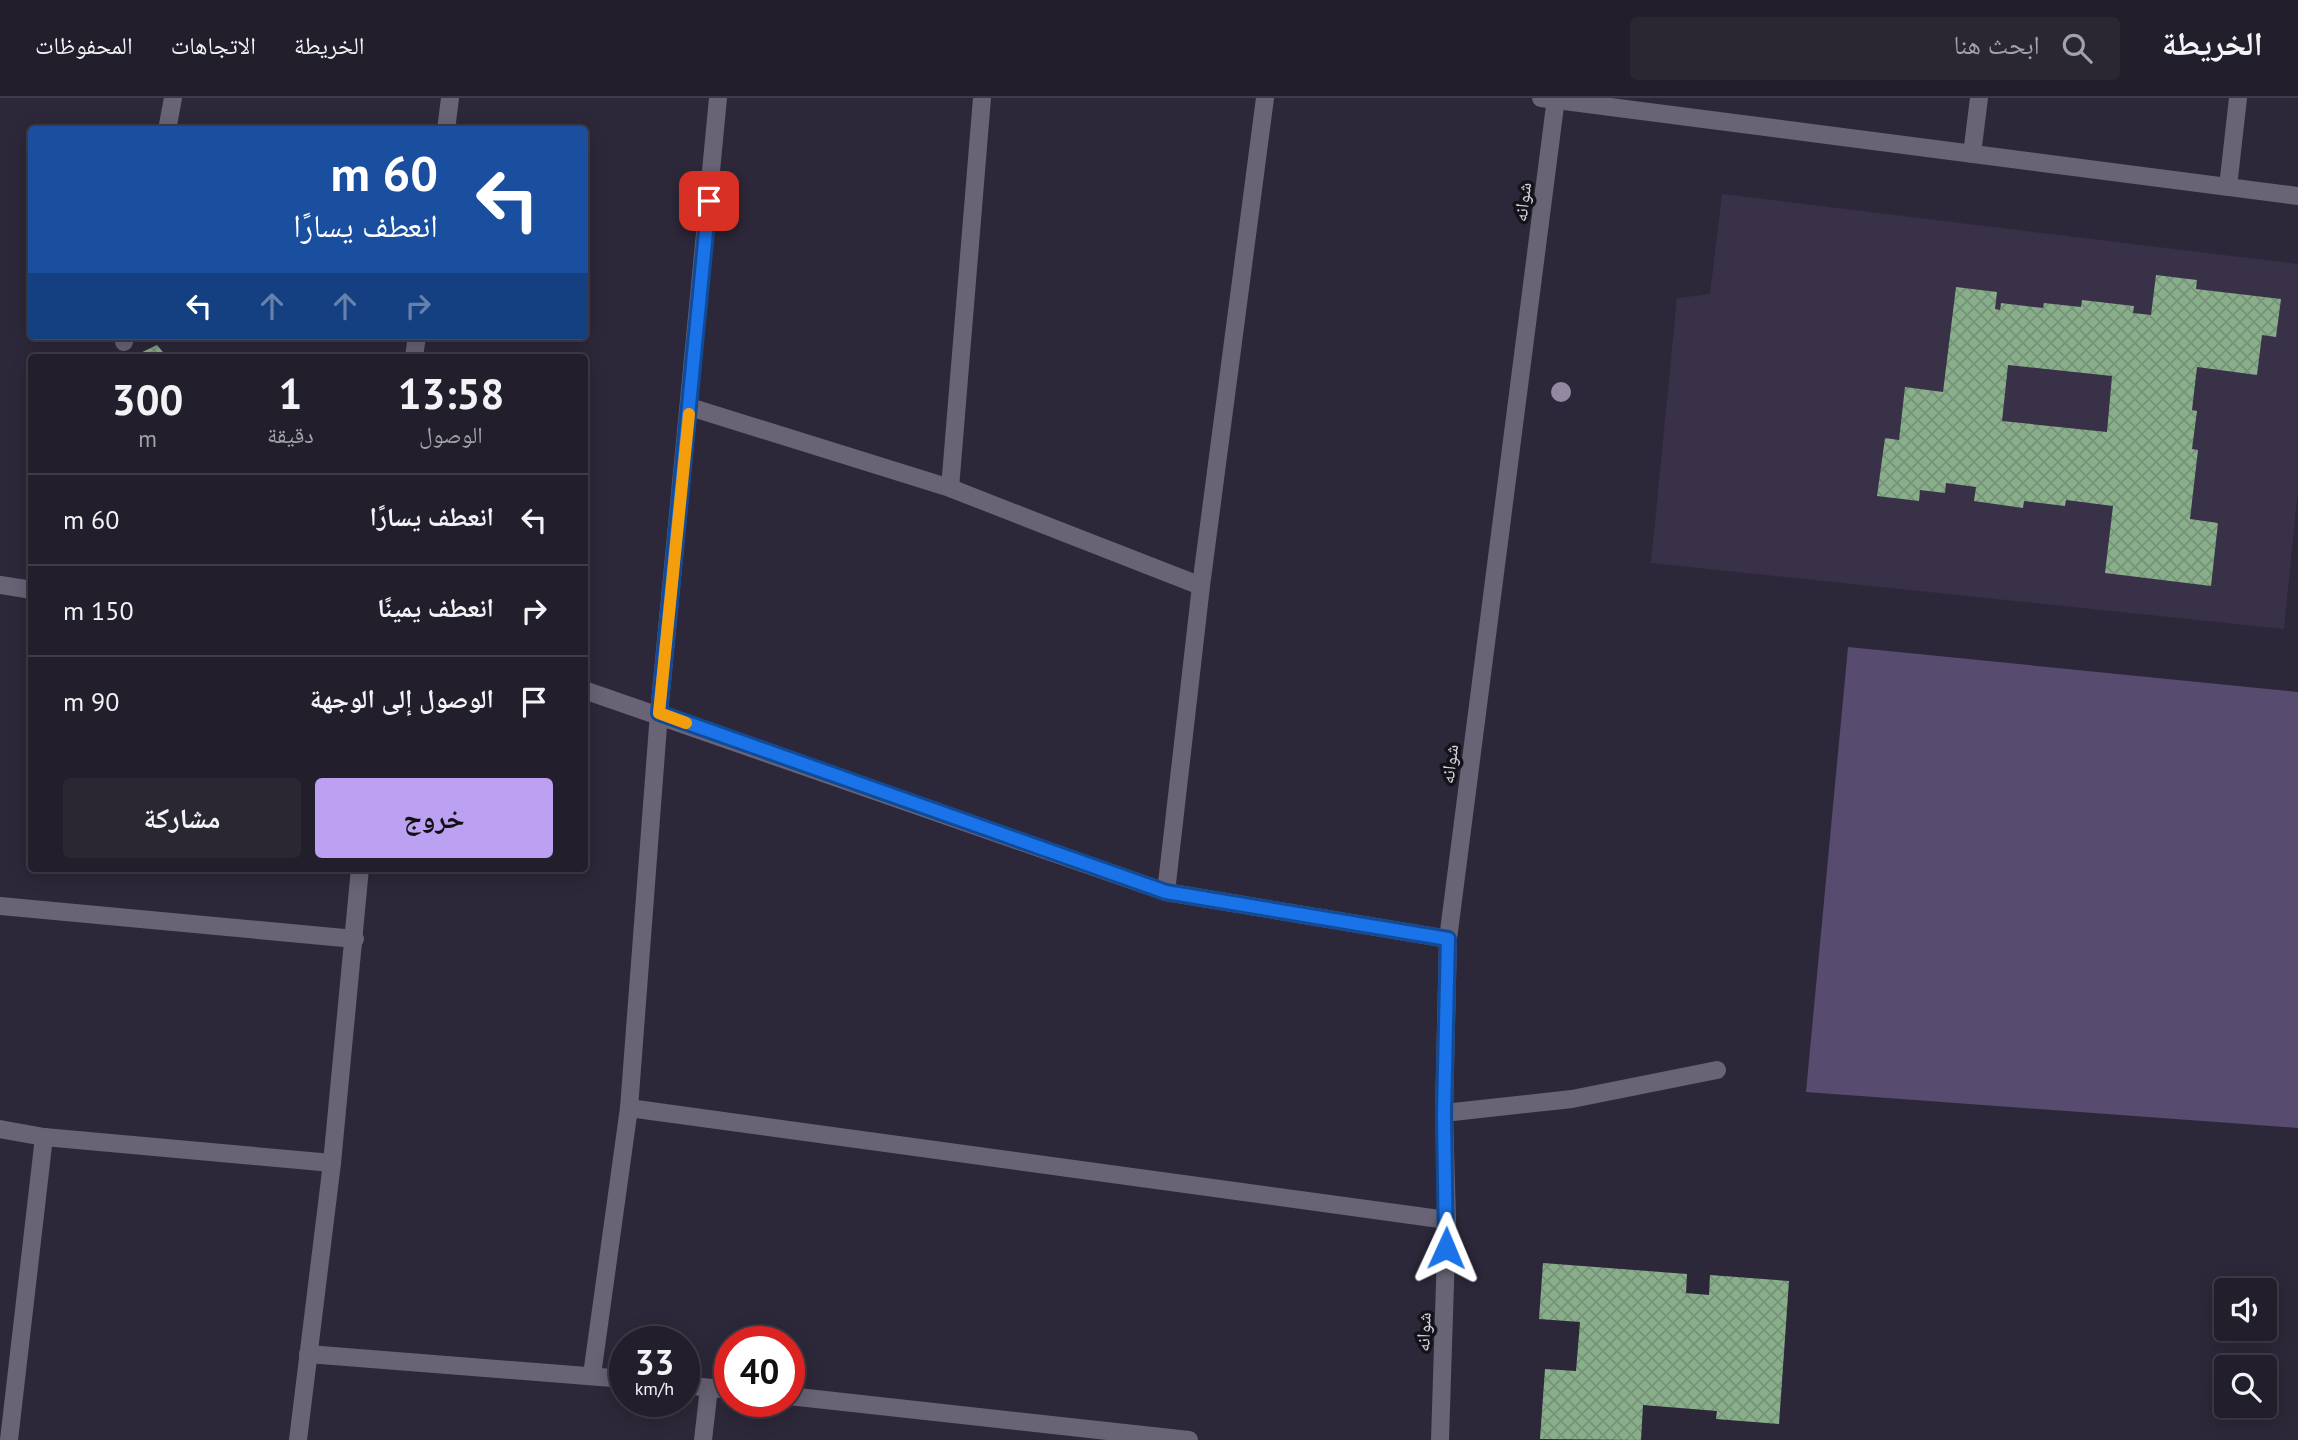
<!DOCTYPE html>
<html lang="ar">
<head>
<meta charset="utf-8">
<style>
  body { margin:0; font-family:"PT Sans","Noto Naskh Arabic",sans-serif; background:#2a2733; color:#f1f3f6; direction:rtl; height:100vh; display:flex; flex-direction:column; font-size:26px; white-space:nowrap }
  * { box-sizing:border-box; margin:0 }
  p { font-size:23px; color:#a2a2a9 }
  .icon { flex:none; width:38px; height:38px; fill:none; stroke:currentColor; stroke-width:2; stroke-linecap:round; stroke-linejoin:round }
  .map { position:relative; flex:1; overflow:hidden; direction:ltr }
  .drawer { position:absolute; left:28px; top:256px; width:560px; height:518px; display:flex; flex-direction:column; background:#221e2b; border-radius:7px; box-shadow:0 4px 18px #0003,0 0 0 2px #3f3c47; direction:rtl }
  .drawer>* { flex:none }
  .hud { position:absolute; left:28px; top:28px; width:560px; height:214px; border-radius:7px; box-shadow:0 4px 18px #0003,0 0 0 2px #3f3c47; direction:rtl; background:#1a4fa0; color:#fff; overflow:hidden }
  .controls { position:absolute; left:2214px; top:1180px; display:grid; gap:14px }
  .controls a { display:grid; place-items:center; width:63px; height:63px; border-radius:7px; background:#221e2b; box-shadow:0 4px 18px #0003,0 0 0 2px #3f3c47; font-size:35px }
  .speed { position:absolute; left:609px; top:1228px; display:flex; gap:14px; font-size:35px; font-weight:700; text-align:center }
  .speed>* { display:grid; place-content:center; width:91px; height:91px; border-radius:50%; background:#221e2b; box-shadow:0 4px 18px #0003,0 0 0 2px #3f3c47; line-height:1 }
  .speed small { font-size:18px; font-weight:400 }
  .speed .limit { border:10px solid #d22; background:#fff; color:#111 }
  .pin { position:absolute; display:grid; place-items:center; width:60px; height:60px; color:#fff; margin:-30px; border-radius:14px; box-shadow:0 4px 10px #0006 }
  .me { position:absolute; width:77px; margin:-38px; rotate:1deg; stroke-linejoin:round; filter:drop-shadow(0 0 5px #0008) }
  .turn { display:flex; align-items:center; gap:24px; height:147px; padding:0 35px; font-size:32px }
  .turn .icon { width:91px; height:91px; stroke-width:2.5 }
  .turn b { display:block; font-size:49px; line-height:60px }
  .lanes { display:flex; align-items:center; height:66px; padding:0 35px; background:#0003; justify-content:center; gap:35px; direction:ltr }
  .lanes .off { opacity:.35 }
  .eta { display:flex; justify-content:space-evenly; align-items:center; height:119px; text-align:center }
  .eta b { font-size:42px; font-weight:700; line-height:49px }
  .action { display:flex; gap:14px; margin-top:auto; padding:14px 35px }
  .action a { flex:1; height:80px; border-radius:7px; background:#bca0f2; color:#111; font-size:28px; font-weight:700; line-height:80px; text-align:center }
  .action a+a { background:#2a2733; color:#f1f3f6 }
  ul { padding:0; list-style:none }
  li { display:flex; align-items:center; gap:21px; height:91px; padding:0 35px; border-top:2px solid #3f3c47 }
  li div { flex:1 }
  li b { display:block; font-size:26px }
  li em { font-style:normal }
  header { display:flex; align-items:center; gap:42px; box-sizing:border-box; height:98px; padding:0 35px; background:#221e2b; border-bottom:2px solid #3f3c47 }
  header strong { font-size:33px }
  nav { display:flex; gap:38px; margin-inline-start:auto; font-size:24px }
  .search { width:490px; height:63px; background:#2a2733; display:flex; align-items:center; gap:18px; box-sizing:border-box; padding:0 24px; border-radius:7px; color:#a2a2a9; font-size:26px }
  .map>svg:first-child { display:block }
  .built { fill:#383147 }
  .grass { fill:#574b70 }
  .building { fill:url(#building-cross-hatch); fill-rule:evenodd }
  .lines { fill:none; stroke-linecap:round; stroke-linejoin:round }
  .minor { stroke:#686375; stroke-width:18 }
  .tree { fill:#918aa1 }
  .route-casing { stroke:#114b97; stroke-width:18 }
  .route { stroke:#1a73e8; stroke-width:12 }
  .slow { stroke:#f59e0b; stroke-width:12 }
  .labels { text-anchor:middle; stroke-width:7; stroke-linejoin:round; paint-order:stroke }
  .street-label { font-size:19px; fill:#d5d2dd; stroke:#15131a }
</style>
</head>
<body>
<header>
<strong>الخريطة</strong>
<div class="search"><svg class="icon" aria-label="search" viewBox="0 0 24 24"><circle cx="10" cy="10" r="6"/><path d="M15 15l6 6"/></svg>ابحث هنا</div>
<nav><a>الخريطة</a><a>الاتجاهات</a><a>المحفوظات</a></nav>
</header>
<div class="map">
<svg width="2298" height="1342" viewBox="0 0 2298 1342">
  <defs>
    <pattern id="building-cross-hatch" width="8" height="8" patternUnits="userSpaceOnUse" patternTransform="scale(1.75)"><rect width="8" height="8" fill="#88ae8a"/><path d="M0 0l8 8M0 8l8-8" fill="none" stroke="#769278"/></pattern>
  </defs>
  <rect width="100%" height="100%" fill="#2d2839"/>
  <path class="built" d="M1722,96L2298,166V391L2284,531L1651,465L1677,200L1710,196Z"/>
  <path class="grass" d="M1848,549L2298,594V1030L1806,994Z"/>
  <g class="building">
    <path d="M2156,177L2197,182L2196,191L2281,201L2276,239L2262,237L2257,277L2197,269L2192,312L2197,313L2192,351L2198,352L2190,421L2218,425L2211,488L2105,475L2113,408L2066,402L2065,408L2024,403L2023,410L1974,403L1976,389L1946,385L1945,395L1920,392L1919,403L1877,398L1885,340L1899,342L1905,289L1943,294L1956,189L1997,194L1995,211L2000,212L2001,205L2043,210L2044,205L2081,209L2082,202L2134,208L2133,215L2151,217ZM2008,267L2112,278L2107,334L2002,323Z"/>
    <path d="M157,247L167,259H132Z"/>
    <path d="M1543,1165L1687,1176L1686,1195L1709,1197L1710,1177L1789,1183L1779,1326L1716,1321L1717,1313L1643,1307L1641,1342L1540,1341L1545,1271L1576,1273L1580,1224L1539,1221Z"/>
  </g>
  <g class="lines">
    <g class="minor">
      <path d="M1541,0L2298,98"/>
      <path d="M167,32L173,0"/>
      <path d="M446,32L450,0"/>
      <path d="M1972,56L1979,0"/>
      <path d="M2228,89L2238,0"/>
      <path d="M124,244L125,238"/>
      <path d="M414,259L417,238"/>
      <path d="M690,309L950,390L1201,488"/>
      <path d="M950,390L982,0"/>
      <path d="M0,487L32,492"/>
      <path d="M584,592L1166,794L1448,841"/>
      <path d="M1166,794L1201,488L1265,0"/>
      <path d="M0,808L355,841"/>
      <path d="M629,1010L1447,1122"/>
      <path d="M1444,1015L1572,1001L1717,972"/>
      <path d="M0,1031L44,1039L332,1065"/>
      <path d="M308,1256L625,1281"/>
      <path d="M592,1277L629,1010L659,615L718,0"/>
      <path d="M684,1287L730,1292"/>
      <path d="M789,1298L1189,1342"/>
      <path d="M9,1342L44,1039"/>
      <path d="M298,1342L332,1065L360,770"/>
      <path d="M703,1342L709,1290"/>
      <path d="M1440,1342L1447,1122L1444,1015L1448,841L1556,0"/>
    </g>
  </g>
  <circle class="tree" cx="1561" cy="294" r="10"/>
  <g class="lines">
    <defs>
      <path id="route" d="M709,103L659,615L1166,794L1448,841L1444,1015L1446,1150"/>
    </defs>
    <use href="#route" class="route-casing"/>
    <use href="#route" class="route"/>
    <path class="slow" d="M686,625L659,615L689,316"/>
  </g>
  <g class="labels">
    <g class="street-label">
      <text transform="translate(1522 104) rotate(-83)" y="7">شوانە</text>
      <text transform="translate(1449 666) rotate(-83)" y="7">شوانە</text>
      <text transform="translate(1423 1234) rotate(-88)" y="7">شوانە</text>
    </g>
  </g>
</svg>
<div class="controls">
<a><svg class="icon" aria-label="sound" viewBox="0 0 24 24"><path d="M4 9h4l5-4v14l-5-4H4zM17 9q2 3 0 6"/></svg></a>
<a><svg class="icon" aria-label="search" viewBox="0 0 24 24"><circle cx="10" cy="10" r="6"/><path d="M15 15l6 6"/></svg></a>
</div>
<div class="speed"><div>33<small>km/h</small></div><div class="limit">40</div></div>
<div class="pin" style="left:709px;top:103px;background:#d93025"><svg class="icon" aria-label="arrive" viewBox="0 0 24 24"><path d="M6 21V4h12l-3 4 3 4H6"/></svg></div>
<svg class="me" style="left:1446px;top:1150px" viewBox="-20 -20 40 40"><path d="M0-17L14 15 0 8-14 15z" fill="#1a73e8" stroke="#fff" stroke-width="4"/></svg>
<div class="hud">
<div class="turn"><svg class="icon" aria-label="left" viewBox="0 0 24 24"><path d="M17 20v-9H6M10 6l-5 5 5 5"/></svg><div><b>60 m</b>انعطف يسارًا</div></div>
<div class="lanes"><svg class="icon" aria-label="left" viewBox="0 0 24 24"><path d="M17 20v-9H6M10 6l-5 5 5 5"/></svg><svg class="icon off" aria-label="ahead" viewBox="0 0 24 24"><path d="M12 20V5M6 11l6-6 6 6"/></svg><svg class="icon off" aria-label="ahead" viewBox="0 0 24 24"><path d="M12 20V5M6 11l6-6 6 6"/></svg><svg class="icon off" aria-label="right" viewBox="0 0 24 24"><path d="M7 20v-9h11M14 6l5 5-5 5"/></svg></div>
</div>
<section class="drawer">
<div class="eta">
<div><b>13:58</b><p>الوصول</p></div>
<div><b>1</b><p>دقيقة</p></div>
<div><b>300</b><p>m</p></div>
</div>
<ul>
<li><svg class="icon" aria-label="left" viewBox="0 0 24 24"><path d="M17 20v-9H6M10 6l-5 5 5 5"/></svg><div><b>انعطف يسارًا</b></div><em>60 m</em></li>
<li><svg class="icon" aria-label="right" viewBox="0 0 24 24"><path d="M7 20v-9h11M14 6l5 5-5 5"/></svg><div><b>انعطف يمينًا</b></div><em>150 m</em></li>
<li><svg class="icon" aria-label="arrive" viewBox="0 0 24 24"><path d="M6 21V4h12l-3 4 3 4H6"/></svg><div><b>الوصول إلى الوجهة</b></div><em>90 m</em></li>
</ul>
<div class="action"><a>خروج</a><a>مشاركة</a></div>
</section>
</div>
</body>
</html>
